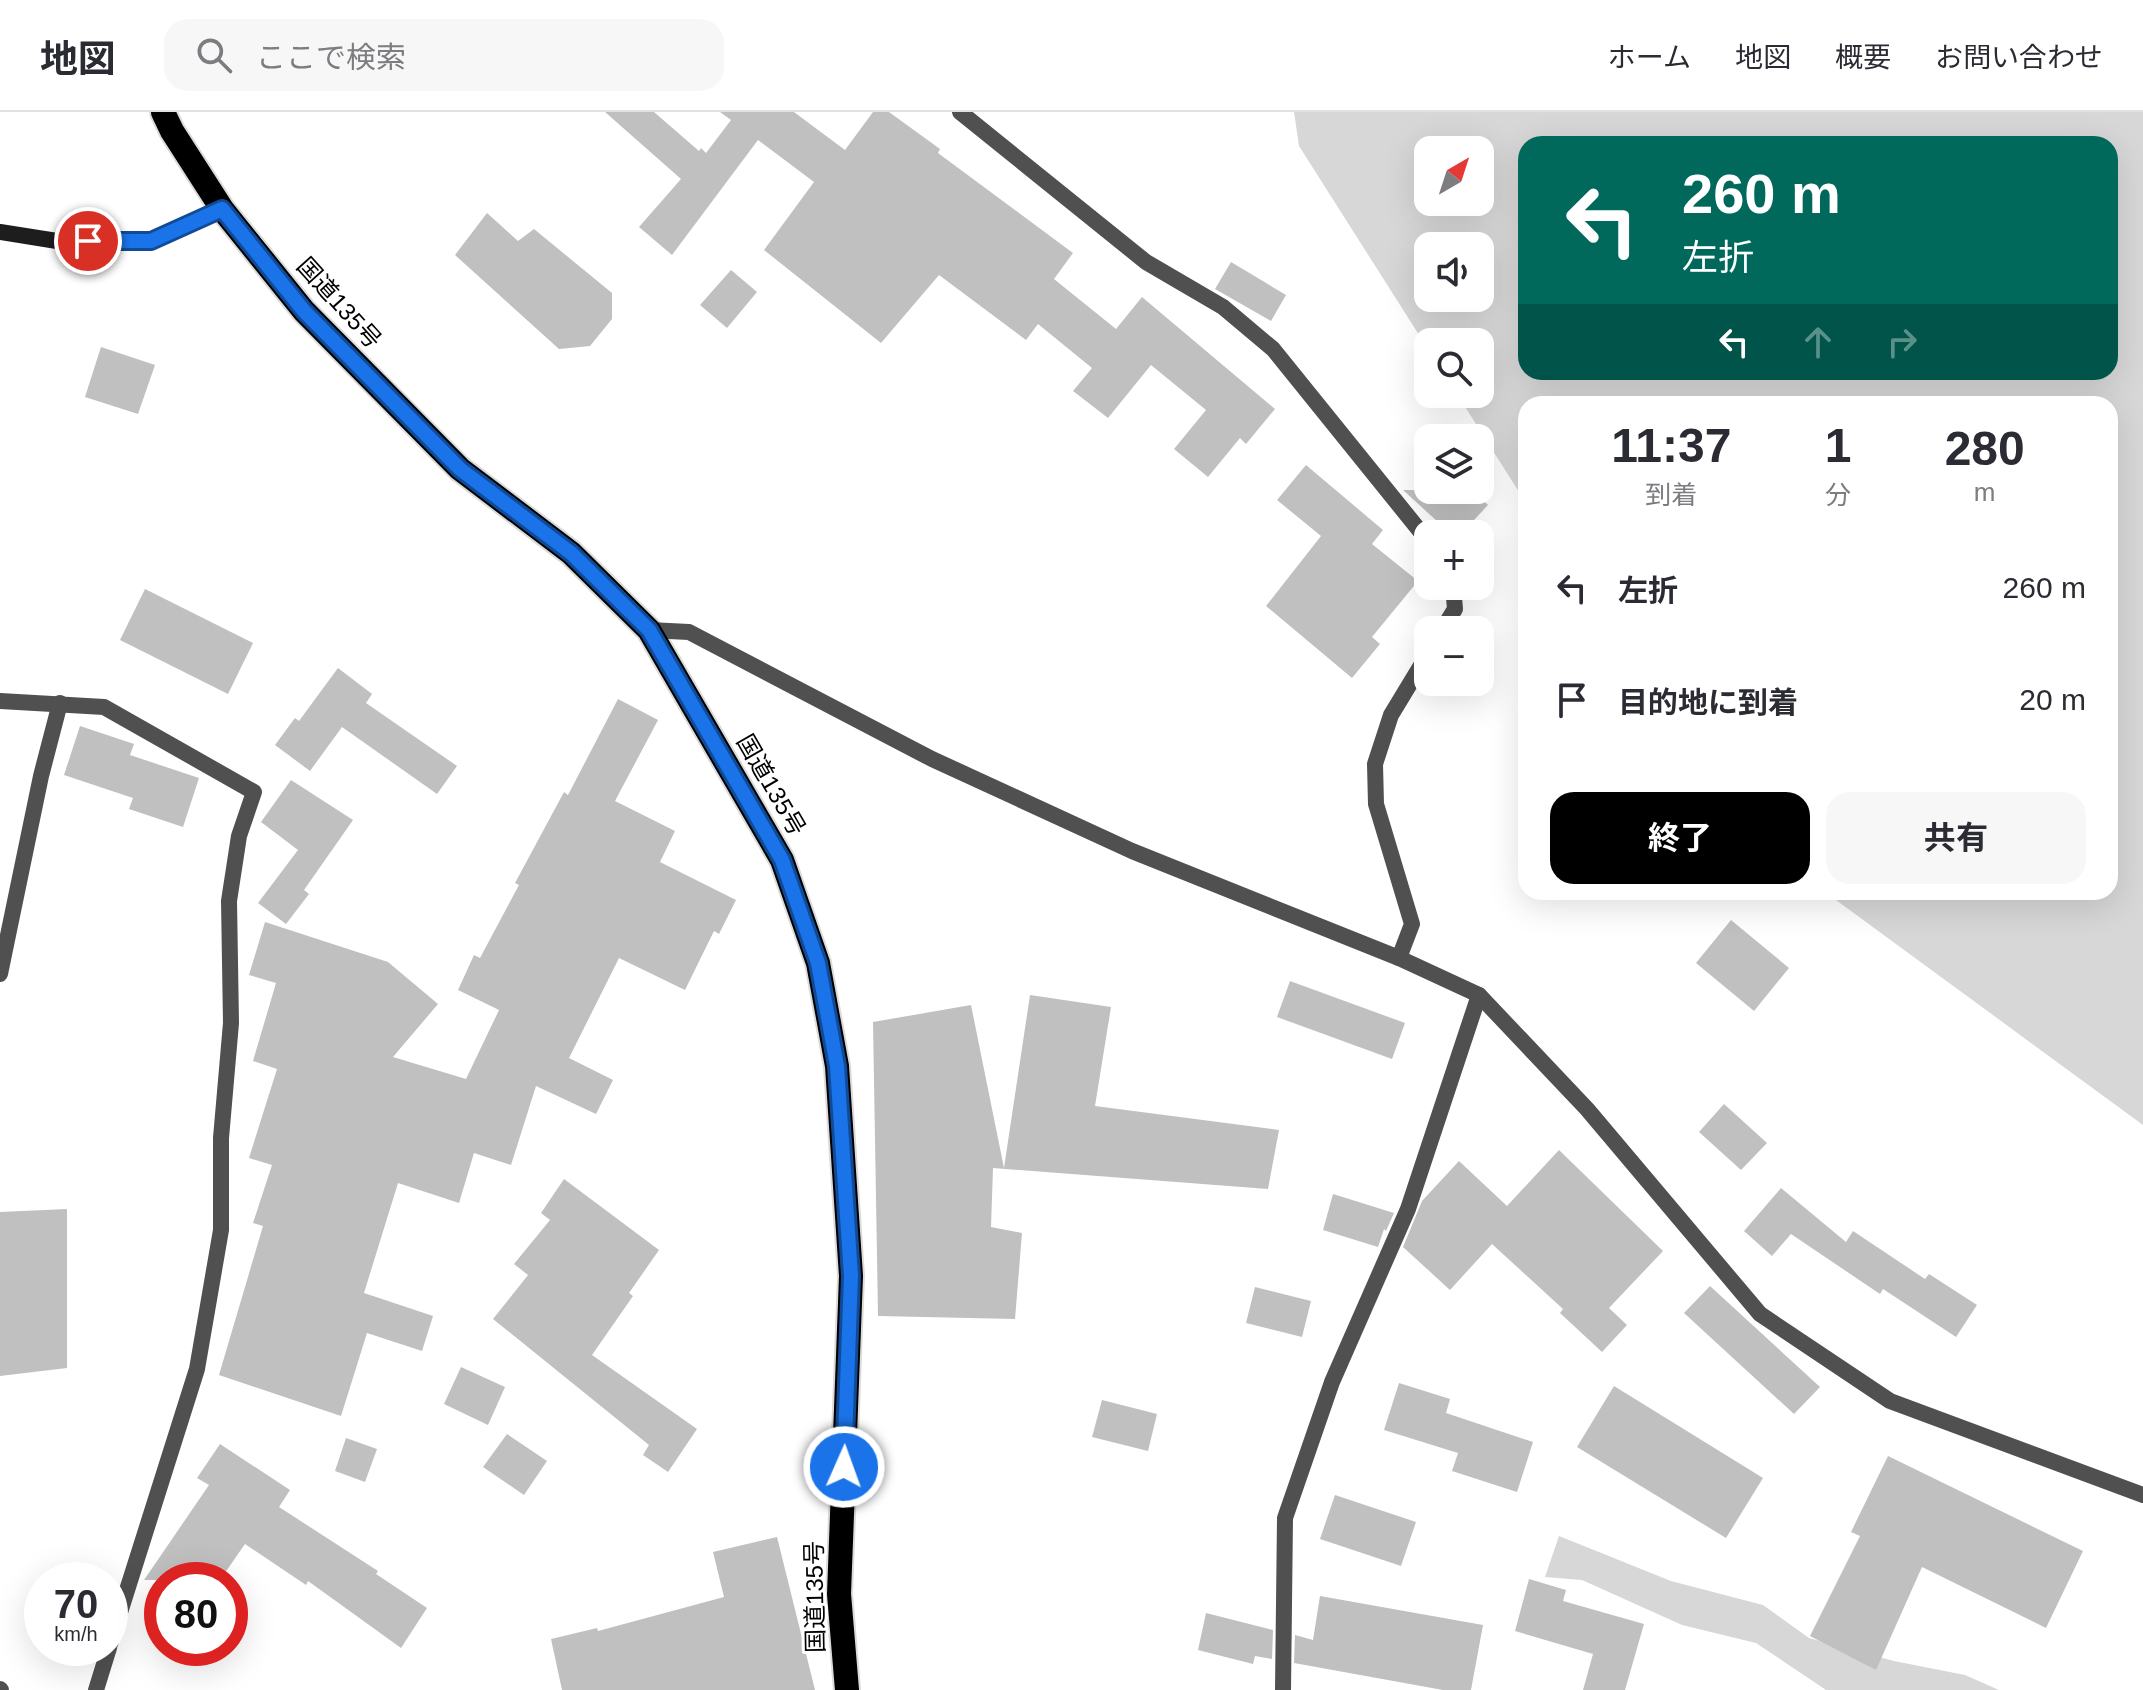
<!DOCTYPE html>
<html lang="ja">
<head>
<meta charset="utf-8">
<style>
  body { margin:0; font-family:Helvetica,"Noto Sans JP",sans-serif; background:#f7f7f7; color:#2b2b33; height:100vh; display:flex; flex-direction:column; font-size:30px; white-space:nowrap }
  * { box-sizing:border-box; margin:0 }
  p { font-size:26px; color:#7c7c81 }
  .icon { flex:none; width:44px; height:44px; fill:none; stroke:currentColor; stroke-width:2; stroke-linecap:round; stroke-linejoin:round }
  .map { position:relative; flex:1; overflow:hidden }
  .drawer { position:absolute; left:1518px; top:284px; width:600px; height:504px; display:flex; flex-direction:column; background:#fff; border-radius:24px; box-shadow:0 8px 32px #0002 }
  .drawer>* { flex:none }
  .banner { position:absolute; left:1518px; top:24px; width:600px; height:244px; border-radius:24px; box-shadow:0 8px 32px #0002; background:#00695c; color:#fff; overflow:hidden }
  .needle { width:52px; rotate:39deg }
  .buttons { position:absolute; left:1414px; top:24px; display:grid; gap:16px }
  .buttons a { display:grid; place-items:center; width:80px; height:80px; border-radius:16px; background:#fff; box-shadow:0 8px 32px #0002; font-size:40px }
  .speed { position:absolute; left:24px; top:1450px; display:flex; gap:16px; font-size:40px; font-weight:700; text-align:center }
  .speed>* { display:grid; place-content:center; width:104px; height:104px; border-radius:50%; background:#fff; box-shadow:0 8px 32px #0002; line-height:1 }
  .speed small { font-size:20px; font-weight:400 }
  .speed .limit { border:12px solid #d22; background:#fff; color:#111 }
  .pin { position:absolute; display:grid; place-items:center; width:68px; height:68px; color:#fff; margin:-34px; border:4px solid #fff; border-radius:50%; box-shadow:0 2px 8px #0007 }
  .me { position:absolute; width:88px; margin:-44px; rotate:2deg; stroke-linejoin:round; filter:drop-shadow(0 0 6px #0008) }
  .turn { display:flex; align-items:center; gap:28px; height:168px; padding:0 32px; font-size:36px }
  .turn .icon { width:104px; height:104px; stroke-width:2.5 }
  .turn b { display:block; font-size:56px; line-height:68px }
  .lanes { display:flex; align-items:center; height:76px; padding:0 32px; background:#0003; justify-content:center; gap:40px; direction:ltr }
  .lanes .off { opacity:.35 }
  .eta { display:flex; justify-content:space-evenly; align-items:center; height:136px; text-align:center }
  .eta b { font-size:48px; font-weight:700; line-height:56px }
  .primary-button { display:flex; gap:16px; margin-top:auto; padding:16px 32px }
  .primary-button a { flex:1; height:92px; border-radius:24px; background:#000; color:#fff; font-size:32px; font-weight:700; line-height:92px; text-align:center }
  .primary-button a+a { background:#f7f7f7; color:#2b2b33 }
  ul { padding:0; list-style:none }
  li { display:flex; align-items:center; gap:24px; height:112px; padding:0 32px }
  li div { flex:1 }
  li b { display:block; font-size:30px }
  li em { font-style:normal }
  header { display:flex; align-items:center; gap:48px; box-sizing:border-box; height:112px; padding:0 40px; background:#fff; border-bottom:2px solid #e1e1e2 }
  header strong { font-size:38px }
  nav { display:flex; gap:44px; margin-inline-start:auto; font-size:28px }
  .search { width:560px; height:72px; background:#f7f7f7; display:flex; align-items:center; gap:20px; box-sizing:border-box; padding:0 28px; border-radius:24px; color:#7c7c81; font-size:30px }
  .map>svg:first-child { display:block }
  .green { fill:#d7d7d7; fill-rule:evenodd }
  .building { fill:#c0c0c0 }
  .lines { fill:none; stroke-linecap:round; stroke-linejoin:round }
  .highway-casing { stroke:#dbdbdb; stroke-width:28 }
  .street { stroke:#505050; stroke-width:16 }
  .secondary { stroke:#1d1d1d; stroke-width:16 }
  .highway { stroke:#000; stroke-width:24 }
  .route-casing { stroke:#114b97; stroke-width:20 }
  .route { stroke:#1a73e8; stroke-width:14 }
  .labels { text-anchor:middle; stroke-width:6; stroke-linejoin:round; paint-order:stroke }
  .street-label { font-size:24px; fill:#000; stroke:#fff }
</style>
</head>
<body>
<header>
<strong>地図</strong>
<div class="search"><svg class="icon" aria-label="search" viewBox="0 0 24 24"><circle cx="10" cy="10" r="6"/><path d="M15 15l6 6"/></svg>ここで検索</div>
<nav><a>ホーム</a><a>地図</a><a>概要</a><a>お問い合わせ</a></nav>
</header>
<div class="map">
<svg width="2143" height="1578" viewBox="0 0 2143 1578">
  <rect width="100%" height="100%" fill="#fff"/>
  <g class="green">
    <path d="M1294,0H2143V1013L1825,780H2110V292H1526V391L1457,282H1480V230H1428V237L1299,34ZM1526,32H2110V260H1526ZM1428,38H1480V90H1428ZM1428,134H1480V186H1428Z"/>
    <path d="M1559,1424L1671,1469L1763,1493L1809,1526L1894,1549L1965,1563L1999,1578H1826L1756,1531L1682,1513L1582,1468L1545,1465Z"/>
  </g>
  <g class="building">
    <path d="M605,0H654L699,39L701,36L706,41L731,8L720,0H794L845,38L873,0H889L940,37L938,41L1073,141L1054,167L1116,217L1142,185L1275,297L1246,332L1240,326L1208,365L1174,337L1206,298L1151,253L1108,306L1073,279L1092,256L1038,212L1026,228L939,163L881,231L764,138L814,70L758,28L672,143L639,115L681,67Z"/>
    <path d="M487,101L518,129L534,117L612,181V207L590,234L559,237L455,143Z"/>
    <path d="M1231,150L1286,183L1271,209L1215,177Z"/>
    <path d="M731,158L757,180L727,216L700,193Z"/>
    <path d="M101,235L155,253L138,302L85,285Z"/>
    <path d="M1306,353L1383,418L1372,432L1418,469L1372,525L1380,532L1352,566L1266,494L1321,424L1277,388Z"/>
    <path d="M1403,378H1472L1488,393L1461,422H1451Z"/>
    <path d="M145,477L253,531L228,582L120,528Z"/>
    <path d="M338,556L372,582L366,591L457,654L437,682L342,615L310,659L275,633L295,606L299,609Z"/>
    <path d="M618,587L658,608L615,689L675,719L660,750L736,788L719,822L714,819L685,878L619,846L569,946L613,968L596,1002L536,974L511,1053L474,1041L459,1091L398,1071L364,1181L433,1204L422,1239L367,1221L341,1304L219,1263L263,1114L253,1111L272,1053L249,1046L277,957L253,949L276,871L249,863L265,810L388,850L438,892L393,945L466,967L499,898L458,878L474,843L480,846L519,773L515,771L564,680L568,683Z"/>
    <path d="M80,614L134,632L130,643L199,666L183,715L129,697L133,686L64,663Z"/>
    <path d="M291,668L353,708L304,778L309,782L286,812L258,791L298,738L261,710Z"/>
    <path d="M1731,808L1789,856L1754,899L1696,851Z"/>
    <path d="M1290,869L1405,911L1392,947L1277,905Z"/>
    <path d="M1030,883L1111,895L1095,994L1279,1018L1268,1077L993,1056L991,1115L1022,1121L1015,1207L878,1204L873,910L971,893L1004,1056Z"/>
    <path d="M1724,992L1767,1031L1741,1058L1699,1020Z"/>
    <path d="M1559,1038L1663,1139L1609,1196L1627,1213L1602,1240L1560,1201L1563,1197L1492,1132L1450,1178L1403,1135L1422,1089L1459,1049L1507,1094Z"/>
    <path d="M564,1067L659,1138L629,1181L633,1184L592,1243L697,1317L668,1360L643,1343L649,1333L493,1207L528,1163L514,1152L550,1108L541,1101Z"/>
    <path d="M1781,1076L1846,1130L1853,1119L1925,1167L1929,1162L1977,1193L1956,1225L1883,1177L1880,1182L1791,1122L1772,1144L1744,1119Z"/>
    <path d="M1333,1082L1394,1101L1386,1119L1384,1117L1378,1135L1323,1118Z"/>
    <path d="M67,1097V1256L0,1264V1100Z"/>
    <path d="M1710,1174L1820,1275L1794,1302L1684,1201Z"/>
    <path d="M1255,1175L1311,1189L1302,1225L1246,1211Z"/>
    <path d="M461,1255L505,1275L488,1313L444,1292Z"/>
    <path d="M1399,1271L1450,1287L1446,1301L1533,1330L1517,1380L1452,1359L1458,1341L1384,1318Z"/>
    <path d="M1614,1274L1763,1366L1726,1426L1577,1335Z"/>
    <path d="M1102,1288L1157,1302L1148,1339L1092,1325Z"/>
    <path d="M507,1322L547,1349L524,1383L483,1355Z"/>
    <path d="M346,1326L377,1337L365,1370L335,1359Z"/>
    <path d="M220,1332L290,1378L279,1395L378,1459L376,1462L427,1496L401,1536L308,1469L306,1473L245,1432L220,1468H144L209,1373L197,1366Z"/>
    <path d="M1888,1344L2083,1439L2046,1516L1922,1455L1876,1558L1810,1524L1860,1424L1851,1420Z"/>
    <path d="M1335,1383L1416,1410L1401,1454L1320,1427Z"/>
    <path d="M777,1425L815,1578H562L551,1527L597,1516L598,1519L724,1485L713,1440Z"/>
    <path d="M1529,1467L1566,1478L1563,1489L1644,1512L1625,1578H1583L1593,1542L1515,1519Z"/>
    <path d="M1320,1484L1483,1513L1471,1578H1443L1294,1551L1295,1523L1313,1528Z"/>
    <path d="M1206,1501L1273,1518L1272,1547L1255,1544L1253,1552L1198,1538Z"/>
  </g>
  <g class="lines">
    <defs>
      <path id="highway" d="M163,0L172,19L222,97L304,199L460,357L571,441L649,518L782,748L818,851L837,954L851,1164L839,1482L847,1578"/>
    </defs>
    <use href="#highway" class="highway-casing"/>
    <g class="street">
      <path d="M960,0L1146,150L1223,195L1273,237L1428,429"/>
      <path d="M649,518L689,520L932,647L1132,739L1399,846L1479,883L1587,997L1760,1202L1890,1289L2143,1383"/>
      <path d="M1442,518L1455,497L1453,474"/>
      <path d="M0,589L104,595L254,680L239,724L229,789L231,911L221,1026V1118L197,1257L110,1532"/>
      <path d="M1399,846L1412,812L1376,692L1375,652L1391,603L1428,542"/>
      <path d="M0,862L41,664L60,591"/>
      <path d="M0,1577L1,1578"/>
      <path d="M96,1578L109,1536"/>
      <path d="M1283,1578L1285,1406L1332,1270L1408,1097L1479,883"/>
    </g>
    <path class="secondary" d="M0,120L57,129H151L222,97"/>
    <use href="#highway" class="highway"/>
  </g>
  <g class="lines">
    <defs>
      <path id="route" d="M88,129H151L222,97L304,199L460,357L571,441L649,518L782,748L818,851L837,954L851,1164L844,1355"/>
    </defs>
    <use href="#route" class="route-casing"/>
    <use href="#route" class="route"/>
  </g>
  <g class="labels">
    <g class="street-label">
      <text transform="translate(339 191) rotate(48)" y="8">国道135号</text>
      <text transform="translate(771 673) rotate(60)" y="8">国道135号</text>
      <text transform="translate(815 1485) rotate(-91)" y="8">国道135号</text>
    </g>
  </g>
</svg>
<div class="buttons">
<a><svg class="needle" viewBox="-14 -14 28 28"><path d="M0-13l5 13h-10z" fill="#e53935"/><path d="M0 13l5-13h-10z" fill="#7c7c81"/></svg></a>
<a><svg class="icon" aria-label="sound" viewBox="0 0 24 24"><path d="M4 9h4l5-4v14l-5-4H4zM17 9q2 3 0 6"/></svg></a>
<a><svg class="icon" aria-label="search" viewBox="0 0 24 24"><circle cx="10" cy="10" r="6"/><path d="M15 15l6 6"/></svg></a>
<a><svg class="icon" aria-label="layers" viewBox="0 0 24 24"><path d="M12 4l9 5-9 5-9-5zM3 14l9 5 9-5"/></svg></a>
<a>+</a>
<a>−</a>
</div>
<div class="speed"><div>70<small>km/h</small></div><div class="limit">80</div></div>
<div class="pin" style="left:88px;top:129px;background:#d93025"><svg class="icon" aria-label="arrive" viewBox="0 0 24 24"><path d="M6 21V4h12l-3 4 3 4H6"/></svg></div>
<svg class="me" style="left:844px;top:1355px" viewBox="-20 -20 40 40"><circle r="17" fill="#1a73e8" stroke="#fff" stroke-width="3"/><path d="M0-11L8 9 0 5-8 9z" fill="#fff"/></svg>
<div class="banner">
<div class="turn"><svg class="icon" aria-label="left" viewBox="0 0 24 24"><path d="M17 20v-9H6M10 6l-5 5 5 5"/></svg><div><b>260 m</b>左折</div></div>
<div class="lanes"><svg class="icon" aria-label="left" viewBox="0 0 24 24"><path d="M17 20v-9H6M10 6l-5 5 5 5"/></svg><svg class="icon off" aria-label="ahead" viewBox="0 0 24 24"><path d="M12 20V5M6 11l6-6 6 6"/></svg><svg class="icon off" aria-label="right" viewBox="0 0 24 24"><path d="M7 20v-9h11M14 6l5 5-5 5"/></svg></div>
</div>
<section class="drawer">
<div class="eta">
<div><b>11:37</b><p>到着</p></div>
<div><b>1</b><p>分</p></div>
<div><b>280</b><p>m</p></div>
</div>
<ul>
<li><svg class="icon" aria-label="left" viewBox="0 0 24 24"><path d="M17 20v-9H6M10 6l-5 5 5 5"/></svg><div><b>左折</b></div><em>260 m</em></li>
<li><svg class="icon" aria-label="arrive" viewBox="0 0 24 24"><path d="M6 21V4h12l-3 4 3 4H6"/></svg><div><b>目的地に到着</b></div><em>20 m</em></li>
</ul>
<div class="primary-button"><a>終了</a><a>共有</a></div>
</section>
</div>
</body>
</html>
